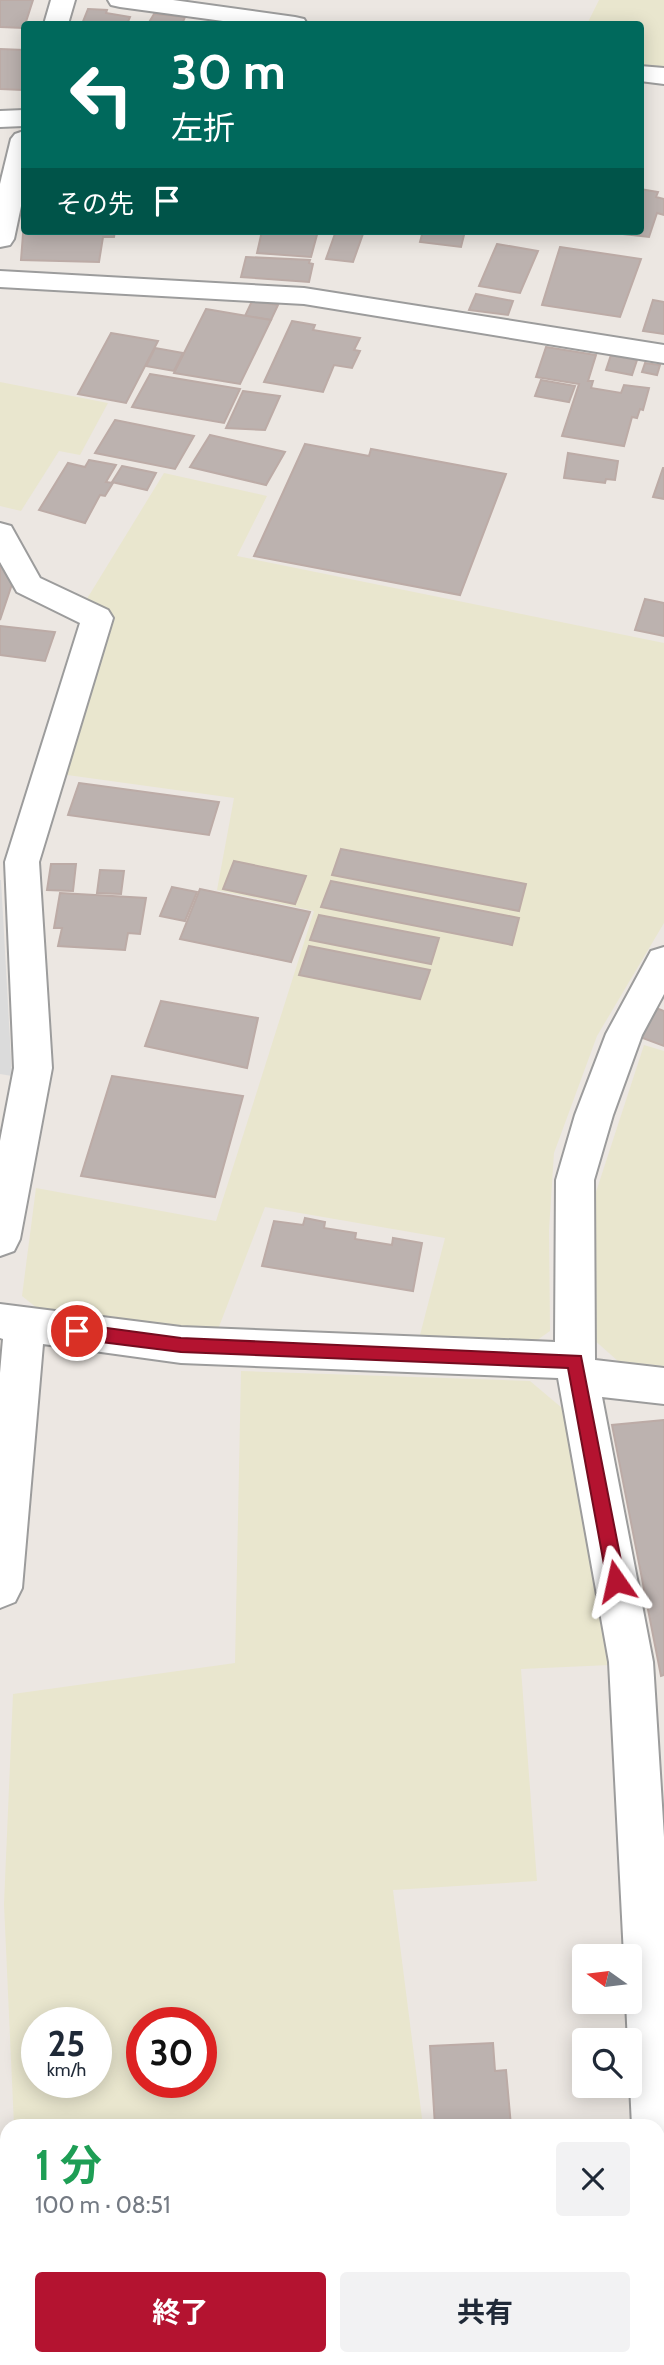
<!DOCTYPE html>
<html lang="ja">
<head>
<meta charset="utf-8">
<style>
  body { margin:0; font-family:Cabin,"Noto Sans JP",sans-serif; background:#f2f2f3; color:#1f2937; height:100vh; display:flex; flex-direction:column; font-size:26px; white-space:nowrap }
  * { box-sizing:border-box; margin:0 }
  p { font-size:23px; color:#747a83 }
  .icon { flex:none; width:38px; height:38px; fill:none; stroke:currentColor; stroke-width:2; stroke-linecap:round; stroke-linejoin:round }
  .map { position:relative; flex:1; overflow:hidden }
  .drawer { position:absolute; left:0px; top:2119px; width:665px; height:247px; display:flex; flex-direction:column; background:#fff; border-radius:21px 21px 0 0; box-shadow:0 4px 18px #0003 }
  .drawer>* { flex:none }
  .banner { position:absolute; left:21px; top:21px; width:623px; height:214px; border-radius:7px; box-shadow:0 4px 18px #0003; background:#00695c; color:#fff; overflow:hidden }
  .needle { width:46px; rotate:284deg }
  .controls { position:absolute; left:572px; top:1944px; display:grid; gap:14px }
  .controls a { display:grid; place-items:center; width:70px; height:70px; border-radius:7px; background:#fff; box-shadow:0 4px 18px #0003; font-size:35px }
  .speed { position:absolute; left:21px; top:2007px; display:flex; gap:14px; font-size:35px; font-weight:700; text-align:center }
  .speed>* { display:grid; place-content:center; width:91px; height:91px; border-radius:50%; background:#fff; box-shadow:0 4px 18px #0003; line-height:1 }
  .speed small { font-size:18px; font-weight:400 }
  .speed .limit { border:10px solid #d22; background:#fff; color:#111 }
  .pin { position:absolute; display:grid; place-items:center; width:60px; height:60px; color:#fff; margin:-30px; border:4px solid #fff; border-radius:50%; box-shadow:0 2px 7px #0007 }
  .me { position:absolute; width:77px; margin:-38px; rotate:349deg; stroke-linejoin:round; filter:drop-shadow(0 0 5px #0008) }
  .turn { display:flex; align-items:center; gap:24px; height:147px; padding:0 35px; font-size:32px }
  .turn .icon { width:91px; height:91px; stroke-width:2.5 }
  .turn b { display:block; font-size:49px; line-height:60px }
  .then { display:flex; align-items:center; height:66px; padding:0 35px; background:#0003; gap:14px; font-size:26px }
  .round { display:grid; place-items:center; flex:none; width:74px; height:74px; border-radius:7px; background:#f2f2f3 }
  .headline { display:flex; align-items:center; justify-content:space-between; height:119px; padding:0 35px }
  h1 { font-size:42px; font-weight:700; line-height:52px; color:#1e9e55 }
  .cta { display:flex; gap:14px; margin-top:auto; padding:14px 35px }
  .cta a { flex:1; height:80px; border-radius:7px; background:#b41330; color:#fff; font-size:28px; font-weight:700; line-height:80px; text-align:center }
  .cta a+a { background:#f2f2f3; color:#1f2937 }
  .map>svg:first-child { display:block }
  .farmland { fill:#e9e6ce; fill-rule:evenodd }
  .parking { fill:#dbdbdb }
  .building { fill:#bcb2af; stroke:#bcaba6; stroke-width:2 }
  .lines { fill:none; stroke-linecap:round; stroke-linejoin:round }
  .minor-casing { stroke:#9c9c9c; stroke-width:4 }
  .minor { fill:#fff; fill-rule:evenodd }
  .route { fill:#b41330; stroke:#750c1f; stroke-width:2 }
</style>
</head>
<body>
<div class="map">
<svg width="664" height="2365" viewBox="0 0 664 2365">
  <rect width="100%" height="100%" fill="#ece7e2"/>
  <g class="farmland">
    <path d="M599,0H664V68L641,65L640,24H587Z"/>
    <path d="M0,382L108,403L80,455L59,451L21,511L0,506Z"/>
    <path d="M164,473L267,496L237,556L664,643V923L597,1036L554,1153L549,1230L550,1331L526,1348L419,1339L445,1238L265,1207L217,1332L42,1312L22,1296L36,1188L216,1221L314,911L217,890L234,798L60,774L114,617L85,602Z"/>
    <path d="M644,1045L664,1051V1366L618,1361L592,1338L596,1192Z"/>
    <path d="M241,1371L530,1381L562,1408L610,1665L521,1669L537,1881L393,1890L423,2126H14L4,1904L13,1694L235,1663ZM37,2023H96V2082H37ZM142,2023H201V2082H142Z"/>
    <path d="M41,2359H476L428,2362L421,2365H41Z"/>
  </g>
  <path class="parking" d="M0,880H1L12,1076L0,1074Z"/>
  <g class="building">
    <path d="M0,0H33L24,28L0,27Z"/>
    <path d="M88,9L107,10L106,13L130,17L127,24H82Z"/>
    <path d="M154,14L185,17L182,24H148Z"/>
    <path d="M0,49L24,50L23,90L0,89Z"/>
    <path d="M640,189L658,192L656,197L664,199V215L657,213L649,237L596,231H640Z"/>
    <path d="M24,221V231H115L114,237H103L99,262L21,260Z"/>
    <path d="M262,231H318L311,257L257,253Z"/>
    <path d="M336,231H364L353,262L326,259Z"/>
    <path d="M423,231H465L461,247L420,242Z"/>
    <path d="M497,244L538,251L520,293L479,286Z"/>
    <path d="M560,247L641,259L620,317L542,305Z"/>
    <path d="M246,257L310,260L309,263L313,264L309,282L241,277Z"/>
    <path d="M476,294L513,301L508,315L469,310Z"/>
    <path d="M653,300L664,302V334L643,331Z"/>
    <path d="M252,301L278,305L271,320L245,316Z"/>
    <path d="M206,309L271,320L240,384L174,373Z"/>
    <path d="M292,321L315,325L313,330L360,338L354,350L360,351L352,368L334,365L323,392L264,382Z"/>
    <path d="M111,333L158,341L126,403L78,394Z"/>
    <path d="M546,347L596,355L588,381H593L591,388L621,393L624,385L649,388L643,410L640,409L637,418L632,417L624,446L562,436L579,384L536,377Z"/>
    <path d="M155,348L183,353L174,371L146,366Z"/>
    <path d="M611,355L637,360L632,375L606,370Z"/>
    <path d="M645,363L660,365L657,375L642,372Z"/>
    <path d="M150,374L240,389L224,423L132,407Z"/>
    <path d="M541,380L575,386L569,402L535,396Z"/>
    <path d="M243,391L280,396L265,430L226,428Z"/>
    <path d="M115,420L194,436L175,469L95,453Z"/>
    <path d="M210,435L285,452L266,485L190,467Z"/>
    <path d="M305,444L369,456L371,449L506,474L460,595L254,556Z"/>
    <path d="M568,453L618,461L615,480L606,479L605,483L564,478Z"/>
    <path d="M89,460L116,465L106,482L113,483L105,496L100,495L85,523L39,510L68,463L85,467Z"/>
    <path d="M122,466L156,473L147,490L112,482Z"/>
    <path d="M663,468H664V499L653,497Z"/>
    <path d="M0,564L12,584L0,620Z"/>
    <path d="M645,599L664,603V636L635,630Z"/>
    <path d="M0,626L55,632L45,661L0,655Z"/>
    <path d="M79,783L219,802L209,835L68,815Z"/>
    <path d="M341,849L526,884L519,911L332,875Z"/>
    <path d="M234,861L306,876L295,904L223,889Z"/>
    <path d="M51,864H76L73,891L47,890Z"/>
    <path d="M100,870L124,871L121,894L97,893Z"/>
    <path d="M331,881L519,918L512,945L321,907Z"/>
    <path d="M172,887L197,892L185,921L160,916Z"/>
    <path d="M200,889L310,912L291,962L180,939Z"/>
    <path d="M60,893L146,898L140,934L128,933L125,950L58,946L62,928H54Z"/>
    <path d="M319,915L439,938L431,964L310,940Z"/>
    <path d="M309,946L430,970L420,999L299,975Z"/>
    <path d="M161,1001L258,1018L247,1068L145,1046Z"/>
    <path d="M656,1008L664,1011V1046L640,1037Z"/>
    <path d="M112,1076L243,1096L215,1197L81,1176Z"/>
    <path d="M305,1218L325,1222L324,1228L356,1233L355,1239L392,1245L393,1238L422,1243L413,1291L262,1266L274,1221L303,1225Z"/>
    <path d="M664,1420V1675L661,1676L612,1425Z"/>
    <path d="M493,2043L495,2071L506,2070L511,2126H435L430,2046Z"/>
  </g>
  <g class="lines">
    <defs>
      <g id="minor">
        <path d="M51,0H75L68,24H44Z"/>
        <path d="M108,0H173L295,17L304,19L307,24H245L120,7L111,5Z"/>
        <path d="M640,66L664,68V84L640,81Z"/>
        <path d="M24,110V126L0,127V111Z"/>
        <path d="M24,131V192L14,239L10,245L0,247V184L11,139L15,134Z"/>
        <path d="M0,271L304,288L664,345V363L304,304L0,287Z"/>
        <path d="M0,523L11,526L40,578L108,610L113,618L39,862L52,1068L20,1239L14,1251L0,1256V1141L14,1068L5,862L80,623L17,592L0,562Z"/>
        <path d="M664,947V994L642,1035L613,1115L594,1180L595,1360L664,1368V1404L602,1397L653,1662L664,1837V2309L658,2306V2126H632L626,2002H630V1956H624L609,1662L558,1378L181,1363L43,1344L22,1588L15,1602L0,1608V1373L3,1339L0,1338V1304L181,1327L555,1342L556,1180L575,1115L606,1034L651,951Z"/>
      </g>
    </defs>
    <use href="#minor" class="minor-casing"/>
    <use href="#minor" class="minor"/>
  </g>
  <path class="route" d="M77,1324L181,1338L581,1356L625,1581L622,1587H609L607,1581L568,1368L181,1352L77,1339L69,1331Z"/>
</svg>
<div class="controls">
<a><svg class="needle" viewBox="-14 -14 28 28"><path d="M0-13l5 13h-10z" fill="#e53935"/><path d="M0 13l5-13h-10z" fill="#747a83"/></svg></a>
<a><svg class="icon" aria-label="search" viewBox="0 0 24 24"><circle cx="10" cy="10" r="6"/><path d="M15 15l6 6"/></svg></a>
</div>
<div class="speed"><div>25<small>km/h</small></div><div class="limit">30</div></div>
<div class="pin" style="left:77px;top:1331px;background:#d93025"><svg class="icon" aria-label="arrive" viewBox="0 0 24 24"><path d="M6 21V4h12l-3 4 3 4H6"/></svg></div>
<svg class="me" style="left:616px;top:1581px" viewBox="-20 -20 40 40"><path d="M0-17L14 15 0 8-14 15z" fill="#b41330" stroke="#fff" stroke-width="4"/></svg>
<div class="banner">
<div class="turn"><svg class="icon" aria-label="left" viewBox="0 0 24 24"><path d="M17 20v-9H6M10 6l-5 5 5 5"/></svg><div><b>30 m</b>左折</div></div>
<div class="then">その先<svg class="icon" aria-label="arrive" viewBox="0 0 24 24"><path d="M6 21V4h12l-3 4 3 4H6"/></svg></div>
</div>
<section class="drawer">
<div class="headline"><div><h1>1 分</h1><p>100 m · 08:51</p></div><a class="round"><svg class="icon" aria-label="close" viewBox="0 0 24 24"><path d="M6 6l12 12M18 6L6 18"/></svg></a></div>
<div class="cta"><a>終了</a><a>共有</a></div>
</section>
</div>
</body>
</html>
